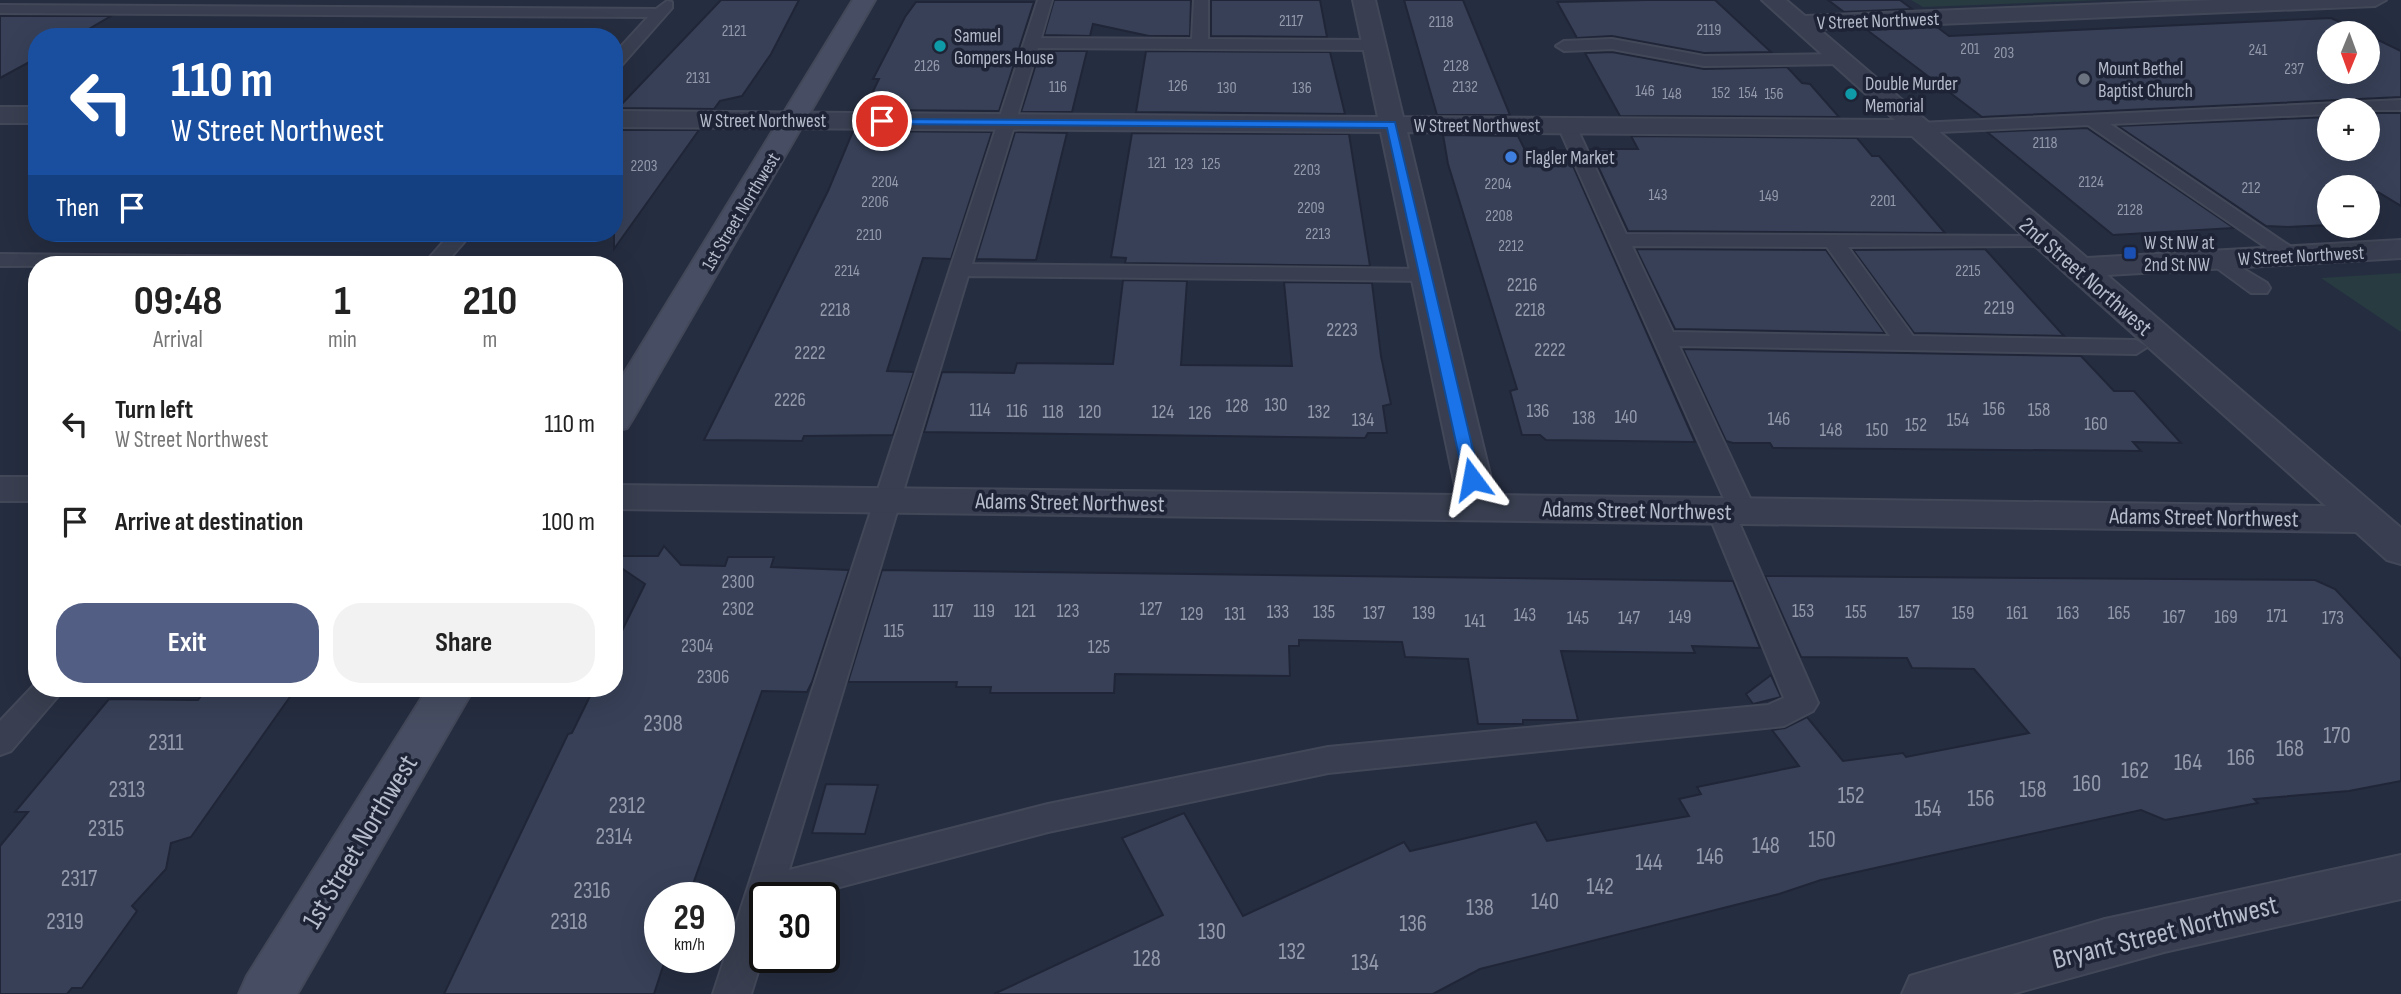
<!DOCTYPE html>
<html lang="en">
<head>
<meta charset="utf-8">
<style>
  body { margin:0; font-family:"Sofia Sans Condensed",sans-serif; background:#f2f2f2; color:#222; height:100vh; display:flex; flex-direction:column; font-size:26px; white-space:nowrap }
  * { box-sizing:border-box; margin:0 }
  p { font-size:23px; color:#767676 }
  .icon { flex:none; width:38px; height:38px; fill:none; stroke:currentColor; stroke-width:2; stroke-linecap:round; stroke-linejoin:round }
  .map { position:relative; flex:1; overflow:hidden }
  .side { position:absolute; left:28px; top:256px; width:595px; height:441px; display:flex; flex-direction:column; background:#fff; border-radius:28px; box-shadow:0 7px 28px #0002 }
  .side>* { flex:none }
  .hud { position:absolute; left:28px; top:28px; width:595px; height:214px; border-radius:28px; box-shadow:0 7px 28px #0002; background:#1a4fa0; color:#fff; overflow:hidden }
  .needle { width:46px; rotate:181deg }
  .fabs { position:absolute; left:2317px; top:21px; display:grid; gap:14px }
  .fabs a { display:grid; place-items:center; width:63px; height:63px; border-radius:50%; background:#fff; box-shadow:0 7px 28px #0002; font-size:35px }
  .speed { position:absolute; left:644px; top:882px; display:flex; gap:14px; font-size:35px; font-weight:700; text-align:center }
  .speed>* { display:grid; place-content:center; width:91px; height:91px; border-radius:50%; background:#fff; box-shadow:0 7px 28px #0002; line-height:1 }
  .speed small { font-size:18px; font-weight:400 }
  .speed .limit { border:4px solid #111; border-radius:10px; background:#fff; color:#111 }
  .pin { position:absolute; display:grid; place-items:center; width:60px; height:60px; color:#fff; margin:-30px; border:4px solid #fff; border-radius:50%; box-shadow:0 2px 7px #0007 }
  .me { position:absolute; width:77px; margin:-38px; rotate:347deg; stroke-linejoin:round; filter:drop-shadow(0 0 5px #0008) }
  .turn { display:flex; align-items:center; gap:24px; height:147px; padding:0 28px; font-size:32px }
  .turn .icon { width:91px; height:91px; stroke-width:2.5 }
  .turn b { display:block; font-size:49px; line-height:60px }
  .then { display:flex; align-items:center; height:66px; padding:0 28px; background:#0003; gap:14px; font-size:26px }
  .eta { display:flex; justify-content:space-evenly; align-items:center; height:119px; text-align:center }
  .eta b { font-size:42px; font-weight:700; line-height:49px }
  .action { display:flex; gap:14px; margin-top:auto; padding:14px 28px }
  .action a { flex:1; height:80px; border-radius:28px; background:#525e83; color:#fff; font-size:28px; font-weight:700; line-height:80px; text-align:center }
  .action a+a { background:#f2f2f2; color:#222 }
  ul { padding:0; list-style:none }
  li { display:flex; align-items:center; gap:21px; height:98px; padding:0 28px }
  li div { flex:1 }
  li b { display:block; font-size:26px }
  li em { font-style:normal }
  .map>svg:first-child { display:block }
  .green { fill:#273b41 }
  .building { fill:#374057; stroke:#202637; stroke-width:2 }
  .lines { fill:none; stroke-linecap:round; stroke-linejoin:round }
  .lane-casing { stroke:#434859; stroke-width:4 }
  .street-casing { stroke:#434859; stroke-width:4 }
  .secondary-casing { stroke:#434859; stroke-width:4 }
  .lane { fill:#393f50; fill-rule:evenodd }
  .street { fill:#393f50; fill-rule:evenodd }
  .secondary { fill:#474e63; fill-rule:evenodd }
  .route { fill:#1a73e8; stroke:#114b97; stroke-width:2 }
  .culture-dot { fill:#0f9aa8; stroke:#1e2435; stroke-width:2.5 }
  .worship-dot { fill:#6b7280; stroke:#1e2435; stroke-width:2.5 }
  .shop-dot { fill:#3f7fe0; stroke:#1e2435; stroke-width:2.5 }
  .transit-dot { fill:#1a4fb4; stroke:#1e2435; stroke-width:2.5 }
  .labels { text-anchor:middle; stroke-width:7; stroke-linejoin:round; paint-order:stroke }
  .far-number-label { font-size:16px; fill:#949aac }
  .far-street-label { font-size:19px; fill:#b6bbcb; stroke:#1e2435 }
  .far-poi-label { font-size:19px; fill:#b6bbcb; stroke:#1e2435; text-anchor:start }
  .number-label { font-size:19px; fill:#949aac }
  .street-label { font-size:23px; fill:#b6bbcb; stroke:#1e2435 }
  .near-number-label { font-size:23px; fill:#949aac }
  .near-street-label { font-size:28px; fill:#b6bbcb; stroke:#1e2435 }
</style>
</head>
<body>
<div class="map">
<svg width="2401" height="994" viewBox="0 0 2401 994">
  <rect width="100%" height="100%" fill="#252d40"/>
  <g class="green">
    <path d="M1911,0H2105L1923,7Z"/>
    <path d="M2401,273V332L2321,278Z"/>
  </g>
  <g class="building">
    <path d="M721,0H799L771,54L742,96L720,101L714,109L618,108Z"/>
    <path d="M1054,0H1191L1190,36H1149L1093,24L1090,36L1044,35Z"/>
    <path d="M1211,0H1320L1327,37L1211,36Z"/>
    <path d="M1404,0H1463L1510,115H1437Z"/>
    <path d="M1646,0H1715L1771,52L1704,53L1612,36L1577,38L1557,2Z"/>
    <path d="M1828,0H1900L1912,9L1844,12Z"/>
    <path d="M916,2H1034L999,111L864,110L879,79H873L905,17Z"/>
    <path d="M0,16H111L75,37H37V58L0,78Z"/>
    <path d="M2331,18L2364,33H2329V72H2368V35L2401,51V97L1982,117L1867,30L1937,27L1949,36Z"/>
    <path d="M1040,51H1087L1072,112H1021Z"/>
    <path d="M1146,51L1330,52L1345,114L1136,112Z"/>
    <path d="M1612,52L1704,69L1787,67L1802,83L1810,84L1839,117L1620,116L1585,53Z"/>
    <path d="M2368,113H2401V206L2378,192L2368,194V187H2329V225L2288,227L2266,226L2118,126L2329,117V149H2368Z"/>
    <path d="M2087,128L2234,228L2113,235L1987,132Z"/>
    <path d="M614,130H699L614,249Z"/>
    <path d="M853,131L992,132L951,259L923,258L887,371L914,372L893,435L804,436L802,441L704,440L828,191Z"/>
    <path d="M1015,132L1067,133L1036,260L976,259Z"/>
    <path d="M1132,133L1349,134L1370,266L1125,263L1126,258L1111,257Z"/>
    <path d="M1443,135L1518,136L1525,150H1566L1695,442L1546,440L1540,435H1522L1510,391L1517,389L1448,164Z"/>
    <path d="M1631,136L1857,138L1872,156H1879L1945,233L1628,231L1590,149H1638Z"/>
    <path d="M1636,249L1826,250L1885,333L1675,329Z"/>
    <path d="M1985,249L2064,336L1914,333L1853,250Z"/>
    <path d="M1123,280L1187,281L1181,365L1292,366L1284,282L1372,283L1381,356L1391,404L1383,406L1387,433H1368L1365,438L924,432L942,372L1014,373L1017,363L1113,364Z"/>
    <path d="M1683,349L2081,356L2114,391H2134L2181,443L2133,442L2141,451L1773,448L1770,443H1733L1726,441Z"/>
    <path d="M664,546L681,565L725,566L728,557H774L771,567L849,570L812,682L807,692L762,691L688,898H660V957H666L654,994H444L568,734L572,733L594,688H614V647L645,584L614,563V556H658Z"/>
    <path d="M882,570L1733,581L1760,648L1692,646L1695,653L1561,651L1578,720H1523V724H1478L1468,659L1405,657L1402,642L1299,640V646H1289L1290,676L1115,674L1114,693H990L991,687H956L957,682H848Z"/>
    <path d="M1765,576L2315,580L2335,589L2401,659V781L2349,791L2254,799L2258,803L2165,820L2141,810L1934,855L1821,880L1779,894L1480,969L1433,994H994L1163,915L1122,838L1184,813L1243,916L1404,842L1410,851L1536,822L1547,841L1689,816L1679,799L1701,794L1697,787L1799,766L1772,730L1785,728L1807,717L1843,761L1903,753L1906,757L2029,733L1974,669L1912,668L1907,658L1801,657Z"/>
    <path d="M1771,675L1781,697L1753,704L1746,694Z"/>
    <path d="M207,688H290L285,694H292L191,837L171,843L166,869L132,906L137,911L82,988H72L67,994H0V846L28,812H15L109,699L198,700Z"/>
    <path d="M826,784L878,785L865,834L812,833Z"/>
  </g>
  <g class="lines">
    <defs>
      <g id="lane">
        <path d="M1038,0H1052L1041,38L1192,39L1194,0H1208V39L1373,40L1381,45L1373,50L1038,48L972,264L1426,269L1436,275L1426,281L968,276L789,870L1048,804L1328,747L1768,705L1784,698L1707,510L1711,504L1726,503L1558,126L1561,122L1567,121L1576,126L1626,234L2047,236L2054,238L2057,242L2054,246L1848,247L1913,336L2136,340L2147,347L2136,354L1679,346L1756,511L1752,517L1737,518L1818,703L1813,711L1784,726L1328,773L1048,832L798,898H765V949L751,994H713ZM1632,246L1827,247L1890,336L1673,332Z"/>
        <path d="M667,1L672,2V8L620,67L614,69V54L648,17L0,13V5L656,9Z"/>
        <path d="M1612,39L1704,56L1841,54L1849,59L1841,64L1704,66L1612,49L1564,51L1556,46L1564,41Z"/>
        <path d="M2401,100V110H2329V114L2110,124L2297,251L2300,255L2290,261L2283,259L2088,125L1919,133L1910,128L1919,123Z"/>
        <path d="M451,233H472L445,264H424Z"/>
        <path d="M2217,253L2267,283L2270,288L2267,293H2251L2210,263L2207,259L2210,255Z"/>
        <path d="M0,254L383,258L393,264L0,266Z"/>
        <path d="M37,682V688H65L11,751L0,755V721Z"/>
      </g>
      <g id="street">
        <path d="M1353,0H1375L1403,117L1895,120L1762,0H1786L1805,16L2214,0H2386L2375,6L1819,29L2087,258L2401,240V258L2107,275L2401,528V564L2387,560L2356,532L614,509V485L1457,495L1381,132L614,127V111L1378,117ZM1407,132L1912,136L2326,506L1495,495Z"/>
        <rect x="0" y="107" width="37" height="16"/>
        <rect x="0" y="477" width="37" height="24"/>
        <path d="M2401,855V899L2164,952L2012,994H1902L1910,976L2105,919Z"/>
      </g>
      <g id="secondary">
        <path d="M853,0H875L632,420L627,428L614,431V390Z"/>
        <path d="M428,688H474L297,994H239L247,976Z"/>
      </g>
    </defs>
    <use href="#lane" class="lane-casing"/>
    <use href="#street" class="street-casing"/>
    <use href="#secondary" class="secondary-casing"/>
    <use href="#lane" class="lane"/>
    <use href="#street" class="street"/>
    <use href="#secondary" class="secondary"/>
  </g>
  <path class="route" d="M878,119L1395,122L1480,479L1472,484L1464,479L1387,128L882,124L876,121Z"/>
  <g class="culture-dot">
    <circle cx="940" cy="46" r="7"/>
    <circle cx="1851" cy="94" r="7"/>
  </g>
  <circle class="worship-dot" cx="2084" cy="79" r="7"/>
  <circle class="shop-dot" cx="1511" cy="157" r="7"/>
  <rect class="transit-dot" x="2123" y="246" width="14" height="14" rx="3.5"/>
  <g class="labels">
    <g class="far-number-label">
      <text x="1291" y="26">2117</text>
      <text x="1441" y="27">2118</text>
      <text x="1709" y="35">2119</text>
      <text x="734" y="36">2121</text>
      <text x="1970" y="54">201</text>
      <text x="2258" y="55">241</text>
      <text x="2004" y="58">203</text>
      <text x="927" y="71">2126</text>
      <text x="1456" y="71">2128</text>
      <text x="2294" y="74">237</text>
      <text x="698" y="83">2131</text>
      <text x="1178" y="91">126</text>
      <text x="1058" y="92">116</text>
      <text x="1465" y="92">2132</text>
      <text x="1227" y="93">130</text>
      <text x="1302" y="93">136</text>
      <text x="1645" y="96">146</text>
      <text x="1721" y="98">152</text>
      <text x="1748" y="98">154</text>
      <text x="1672" y="99">148</text>
      <text x="1774" y="99">156</text>
      <text x="2045" y="148">2118</text>
      <text x="1157" y="168">121</text>
      <text x="1184" y="169">123</text>
      <text x="1211" y="169">125</text>
      <text x="644" y="171">2203</text>
      <text x="1307" y="175">2203</text>
      <text x="885" y="187">2204</text>
      <text x="2091" y="187">2124</text>
      <text x="1498" y="189">2204</text>
      <text x="2251" y="193">212</text>
      <text x="1658" y="200">143</text>
      <text x="1769" y="201">149</text>
      <text x="1883" y="206">2201</text>
      <text x="875" y="207">2206</text>
      <text x="1311" y="213">2209</text>
      <text x="2130" y="215">2128</text>
      <text x="1499" y="221">2208</text>
      <text x="1318" y="239">2213</text>
      <text x="869" y="240">2210</text>
      <text x="1511" y="251">2212</text>
      <text x="847" y="276">2214</text>
      <text x="1968" y="276">2215</text>
    </g>
    <g class="far-street-label">
      <text transform="translate(1878 20) rotate(-2)" y="7">V Street Northwest</text>
      <text x="763" y="127">W Street Northwest</text>
      <text x="1477" y="132">W Street Northwest</text>
      <text transform="translate(740 211) rotate(-59)" y="7">1st Street Northwest</text>
      <text transform="translate(2301 255) rotate(-3)" y="7">W Street Northwest</text>
    </g>
    <g class="far-poi-label">
      <text x="954" y="42">Samuel<tspan x="954" dy="22">Gompers House</tspan></text>
      <text x="2098" y="75">Mount Bethel<tspan x="2098" dy="22">Baptist Church</tspan></text>
      <text x="1865" y="90">Double Murder<tspan x="1865" dy="22">Memorial</tspan></text>
      <text x="1525" y="164">Flagler Market</text>
      <text x="2144" y="249">W St NW at<tspan x="2144" dy="22">2nd St NW</tspan></text>
    </g>
    <g class="number-label">
      <text x="1522" y="291">2216</text>
      <text x="1999" y="314">2219</text>
      <text x="835" y="316">2218</text>
      <text x="1530" y="316">2218</text>
      <text x="1342" y="336">2223</text>
      <text x="1550" y="356">2222</text>
      <text x="810" y="359">2222</text>
      <text x="790" y="406">2226</text>
      <text x="1276" y="411">130</text>
      <text x="1237" y="412">128</text>
      <text x="1994" y="415">156</text>
      <text x="980" y="416">114</text>
      <text x="2039" y="416">158</text>
      <text x="1017" y="417">116</text>
      <text x="1538" y="417">136</text>
      <text x="1053" y="418">118</text>
      <text x="1090" y="418">120</text>
      <text x="1163" y="418">124</text>
      <text x="1319" y="418">132</text>
      <text x="1200" y="419">126</text>
      <text x="1626" y="423">140</text>
      <text x="1584" y="424">138</text>
      <text x="1779" y="425">146</text>
      <text x="1363" y="426">134</text>
      <text x="1958" y="426">154</text>
      <text x="2096" y="430">160</text>
      <text x="1916" y="431">152</text>
      <text x="1831" y="436">148</text>
      <text x="1877" y="436">150</text>
      <text x="738" y="588">2300</text>
      <text x="738" y="615">2302</text>
      <text x="1151" y="615">127</text>
      <text x="943" y="617">117</text>
      <text x="984" y="617">119</text>
      <text x="1025" y="617">121</text>
      <text x="1068" y="617">123</text>
      <text x="1803" y="617">153</text>
      <text x="1278" y="618">133</text>
      <text x="1324" y="618">135</text>
      <text x="1856" y="618">155</text>
      <text x="1909" y="618">157</text>
      <text x="1374" y="619">137</text>
      <text x="1424" y="619">139</text>
      <text x="1963" y="619">159</text>
      <text x="2017" y="619">161</text>
      <text x="2068" y="619">163</text>
      <text x="2119" y="619">165</text>
      <text x="1192" y="620">129</text>
      <text x="1235" y="620">131</text>
      <text x="1525" y="621">143</text>
      <text x="2277" y="622">171</text>
      <text x="1680" y="623">149</text>
      <text x="2174" y="623">167</text>
      <text x="2226" y="623">169</text>
      <text x="1578" y="624">145</text>
      <text x="1629" y="624">147</text>
      <text x="2333" y="624">173</text>
      <text x="1475" y="627">141</text>
      <text x="894" y="637">115</text>
      <text x="697" y="652">2304</text>
      <text x="1099" y="653">125</text>
      <text x="713" y="683">2306</text>
    </g>
    <g class="street-label">
      <text transform="translate(2086 276) rotate(41)" y="8">2nd Street Northwest</text>
      <text transform="translate(1070 502) rotate(1)" y="8">Adams Street Northwest</text>
      <text transform="translate(1637 510) rotate(1)" y="8">Adams Street Northwest</text>
      <text transform="translate(2204 517) rotate(1)" y="8">Adams Street Northwest</text>
    </g>
    <g class="near-number-label">
      <text x="663" y="731">2308</text>
      <text x="2337" y="743">170</text>
      <text x="166" y="750">2311</text>
      <text x="2290" y="756">168</text>
      <text x="2241" y="765">166</text>
      <text x="2188" y="770">164</text>
      <text x="2135" y="778">162</text>
      <text x="2087" y="791">160</text>
      <text x="127" y="797">2313</text>
      <text x="2033" y="797">158</text>
      <text x="1851" y="803">152</text>
      <text x="1981" y="806">156</text>
      <text x="627" y="813">2312</text>
      <text x="1928" y="816">154</text>
      <text x="106" y="836">2315</text>
      <text x="614" y="844">2314</text>
      <text x="1822" y="847">150</text>
      <text x="1766" y="853">148</text>
      <text x="1710" y="864">146</text>
      <text x="1649" y="870">144</text>
      <text x="79" y="886">2317</text>
      <text x="1600" y="894">142</text>
      <text x="592" y="898">2316</text>
      <text x="1545" y="909">140</text>
      <text x="1480" y="915">138</text>
      <text x="65" y="929">2319</text>
      <text x="569" y="929">2318</text>
      <text x="1413" y="931">136</text>
      <text x="1212" y="939">130</text>
      <text x="1292" y="959">132</text>
      <text x="1147" y="966">128</text>
      <text x="1365" y="970">134</text>
    </g>
    <g class="near-street-label">
      <text transform="translate(359 841) rotate(-59)" y="10">1st Street Northwest</text>
      <text transform="translate(2165 931) rotate(-14)" y="10">Bryant Street Northwest</text>
    </g>
  </g>
</svg>
<div class="fabs">
<a><svg class="needle" viewBox="-14 -14 28 28"><path d="M0-13l5 13h-10z" fill="#e53935"/><path d="M0 13l5-13h-10z" fill="#767676"/></svg></a>
<a>+</a>
<a>−</a>
</div>
<div class="speed"><div>29<small>km/h</small></div><div class="limit">30</div></div>
<div class="pin" style="left:882px;top:121px;background:#d93025"><svg class="icon" aria-label="arrive" viewBox="0 0 24 24"><path d="M6 21V4h12l-3 4 3 4H6"/></svg></div>
<svg class="me" style="left:1472px;top:479px" viewBox="-20 -20 40 40"><path d="M0-17L14 15 0 8-14 15z" fill="#1a73e8" stroke="#fff" stroke-width="4"/></svg>
<div class="hud">
<div class="turn"><svg class="icon" aria-label="left" viewBox="0 0 24 24"><path d="M17 20v-9H6M10 6l-5 5 5 5"/></svg><div><b>110 m</b>W Street Northwest</div></div>
<div class="then">Then<svg class="icon" aria-label="arrive" viewBox="0 0 24 24"><path d="M6 21V4h12l-3 4 3 4H6"/></svg></div>
</div>
<section class="side">
<div class="eta">
<div><b>09:48</b><p>Arrival</p></div>
<div><b>1</b><p>min</p></div>
<div><b>210</b><p>m</p></div>
</div>
<ul>
<li><svg class="icon" aria-label="left" viewBox="0 0 24 24"><path d="M17 20v-9H6M10 6l-5 5 5 5"/></svg><div><b>Turn left</b><p>W Street Northwest</p></div><em>110 m</em></li>
<li><svg class="icon" aria-label="arrive" viewBox="0 0 24 24"><path d="M6 21V4h12l-3 4 3 4H6"/></svg><div><b>Arrive at destination</b></div><em>100 m</em></li>
</ul>
<div class="action"><a>Exit</a><a>Share</a></div>
</section>
</div>
</body>
</html>
